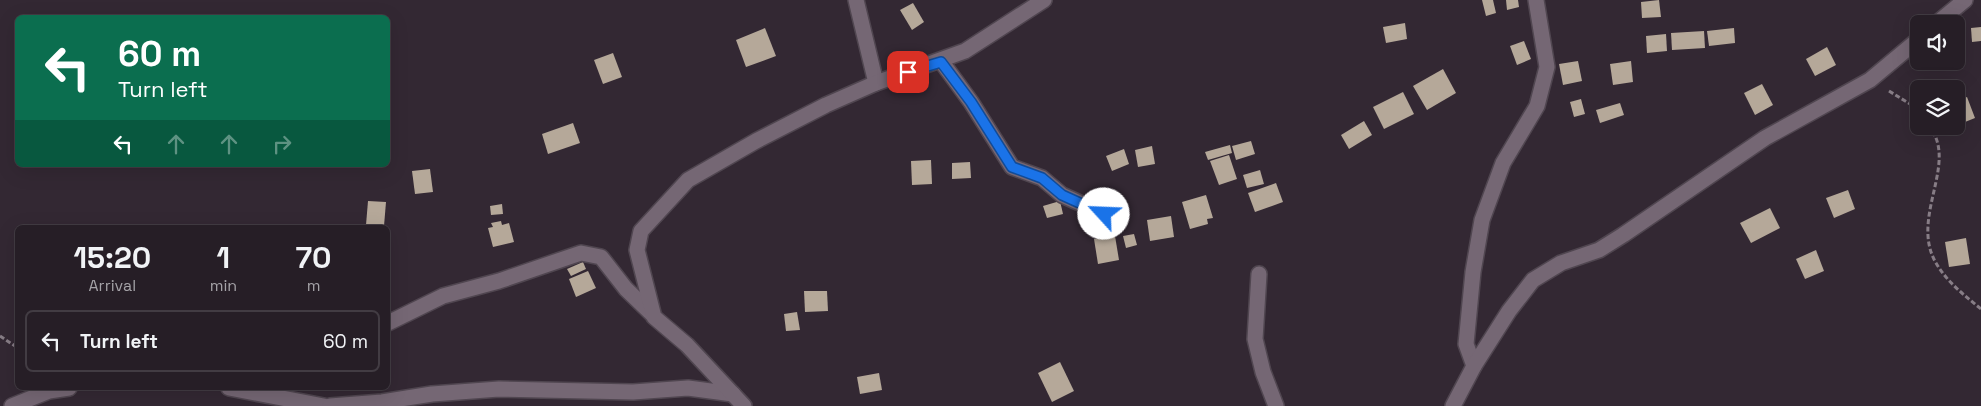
<!DOCTYPE html>
<html lang="en">
<head>
<meta charset="utf-8">
<style>
  body { margin:0; font-family:"Space Grotesk",sans-serif; background:#322b32; color:#f1f3f6; height:100vh; display:flex; flex-direction:column; font-size:19px; white-space:nowrap }
  * { box-sizing:border-box; margin:0 }
  p { font-size:16px; color:#a4a2a7 }
  .icon { flex:none; width:28px; height:28px; fill:none; stroke:currentColor; stroke-width:2; stroke-linecap:round; stroke-linejoin:round }
  .map { position:relative; flex:1; overflow:hidden }
  .sheet { position:absolute; left:15px; top:225px; width:375px; height:165px; display:flex; flex-direction:column; background:#261e26; border-radius:8px; box-shadow:0 5px 20px #0002,0 0 0 1px #423c43 }
  .sheet>* { flex:none }
  .hud { position:absolute; left:15px; top:15px; width:375px; height:152px; border-radius:8px; box-shadow:0 5px 20px #0002,0 0 0 1px #423c43; background:#0b6e4f; color:#fff; overflow:hidden }
  .tools { position:absolute; left:1910px; top:15px; display:grid; gap:10px }
  .tools a { display:grid; place-items:center; width:55px; height:55px; border-radius:8px; background:#261e26; box-shadow:0 5px 20px #0002,0 0 0 1px #423c43; font-size:25px }
  .pin { position:absolute; display:grid; place-items:center; width:42px; height:42px; color:#fff; margin:-21px; border-radius:10px; box-shadow:0 2px 8px #0006 }
  .me { position:absolute; width:55px; margin:-28px; rotate:295deg; stroke-linejoin:round; filter:drop-shadow(0 0 4px #0008) }
  .turn { display:flex; align-items:center; gap:18px; height:105px; padding:0 20px; font-size:22px }
  .turn .icon { width:65px; height:65px; stroke-width:2.5 }
  .turn b { display:block; font-size:35px; line-height:42px }
  .lanes { display:flex; align-items:center; height:48px; padding:0 20px; background:#0003; justify-content:center; gap:25px; direction:ltr }
  .lanes .off { opacity:.35 }
  .eta { display:flex; justify-content:space-evenly; align-items:center; height:85px; text-align:center }
  .eta b { font-size:30px; font-weight:700; line-height:35px }
  ul { padding:0; list-style:none }
  li { display:flex; align-items:center; gap:15px; height:62px; margin:0 10px 8px; padding:0 10px; border:2px solid #423c43; border-radius:8px }
  li div { flex:1 }
  li b { display:block; font-size:19px }
  li em { font-style:normal }
  .map>svg:first-child { display:block }
  .building { fill:#b5a899 }
  .lines { fill:none; stroke-linecap:round; stroke-linejoin:round }
  .minor-casing { stroke:#504650; stroke-width:18 }
  .path { stroke:#877d86; stroke-width:3; stroke-dasharray:5 2.5; stroke-linecap:butt }
  .minor { stroke:#756774; stroke-width:15 }
  .route-casing { stroke:#114b97; stroke-width:12 }
  .route { stroke:#1a73e8; stroke-width:9 }
</style>
</head>
<body>
<div class="map">
<svg width="1981" height="406" viewBox="0 0 1981 406">
  <rect width="100%" height="100%" fill="#332833"/>
  <g class="building">
    <path d="M1482,0H1493L1496,13L1486,16Z"/>
    <path d="M1506,0H1518L1519,7L1507,10Z"/>
    <path d="M1659,0L1661,17L1642,18L1641,2Z"/>
    <path d="M913,3L924,22L912,30L900,10Z"/>
    <path d="M1405,23L1407,39L1386,43L1383,27Z"/>
    <path d="M1981,27V41L1972,42L1971,28Z"/>
    <path d="M765,28L776,56L746,67L736,40Z"/>
    <path d="M1734,28L1735,43L1709,46L1707,31Z"/>
    <path d="M1704,31L1705,48L1672,50L1671,33Z"/>
    <path d="M1666,34L1667,51L1647,53L1646,36Z"/>
    <path d="M1524,41L1531,59L1517,65L1510,46Z"/>
    <path d="M1827,47L1836,65L1815,76L1806,59Z"/>
    <path d="M613,53L622,77L603,84L594,60Z"/>
    <path d="M1578,61L1582,81L1563,85L1559,64Z"/>
    <path d="M1631,61L1633,82L1613,85L1610,64Z"/>
    <path d="M1443,69L1456,93L1427,110L1413,86Z"/>
    <path d="M1762,84L1773,105L1755,115L1744,93Z"/>
    <path d="M1403,92L1414,114L1384,129L1373,107Z"/>
    <path d="M1959,94L1962,99L1967,97L1975,118L1960,124L1956,113V95Z"/>
    <path d="M1581,99L1585,114L1574,117L1570,102Z"/>
    <path d="M1620,103L1624,115L1600,123L1596,110Z"/>
    <path d="M1364,121L1372,135L1349,149L1341,135Z"/>
    <path d="M573,123L580,143L548,154L542,134Z"/>
    <path d="M1251,141L1255,154L1236,160L1232,146Z"/>
    <path d="M1230,145L1232,153L1208,160L1205,152Z"/>
    <path d="M1152,146L1155,164L1138,167L1135,150Z"/>
    <path d="M1124,149L1129,164L1112,171L1106,156Z"/>
    <path d="M1229,155L1237,179L1219,185L1210,161Z"/>
    <path d="M931,160L932,184L912,185L911,161Z"/>
    <path d="M970,162L971,178L952,179V163Z"/>
    <path d="M430,169L433,192L415,194L412,171Z"/>
    <path d="M1260,170L1264,184L1247,188L1243,175Z"/>
    <path d="M1276,183L1283,202L1255,212L1248,193Z"/>
    <path d="M1848,190L1855,209L1834,218L1826,198Z"/>
    <path d="M1206,195L1213,218L1207,219L1208,224L1190,229L1182,202Z"/>
    <path d="M368,201L386,202L384,226L366,225Z"/>
    <path d="M1060,201L1063,214L1047,218L1043,206Z"/>
    <path d="M502,204L503,214L491,215L490,206Z"/>
    <path d="M1770,208L1780,228L1751,243L1740,223Z"/>
    <path d="M1171,216L1174,237L1150,241L1147,220Z"/>
    <path d="M501,221L502,225L509,223L514,242L493,247L488,228L493,227L491,223Z"/>
    <path d="M1134,234L1137,245L1126,248L1123,236Z"/>
    <path d="M1115,236L1119,260L1098,264L1094,239Z"/>
    <path d="M1966,238L1970,264L1949,267L1945,242Z"/>
    <path d="M1816,250L1824,271L1805,279L1796,259Z"/>
    <path d="M583,262L586,269L571,276L567,269Z"/>
    <path d="M588,271L596,288L576,297L569,279Z"/>
    <path d="M804,291H827L828,311L805,312Z"/>
    <path d="M797,312L800,330L786,331L784,314Z"/>
    <path d="M1060,362L1074,391L1052,402L1038,373Z"/>
    <path d="M879,373L882,390L860,394L857,377Z"/>
  </g>
  <g class="lines">
    <defs>
      <g id="minor">
        <path d="M856,0L876,83"/>
        <path d="M1936,24L1965,0"/>
        <path d="M941,61L971,102L1012,167L1042,178L1062,195L1104,214"/>
        <path d="M1259,274L1255,339L1263,372L1276,406"/>
        <path d="M388,323L443,296L499,281L581,253L601,257L626,289L652,314"/>
        <path d="M1474,366L1466,344L1473,272L1482,220L1503,163L1537,106L1547,67L1536,0"/>
        <path d="M229,388L324,406"/>
        <path d="M12,406L49,391L69,388"/>
        <path d="M330,406L382,402L432,394L499,389L633,392L688,388L733,394"/>
        <path d="M744,406L687,345L654,317L637,250L641,231L688,180L756,141L826,105L876,83L965,51L1044,0"/>
        <path d="M1453,406L1474,366L1509,311L1533,280L1561,263L1599,250L1623,235L1765,138L1870,80L1919,39"/>
      </g>
    </defs>
    <use href="#minor" class="minor-casing"/>
    <g class="path">
      <path d="M1889,91L1910,104L1919,116"/>
      <path d="M1927,126C1930,130 1935,134 1936,138C1950,174 1912,222 1936,263C1947,282 1964,295 1981,309"/>
      <path d="M0,336L18,348"/>
    </g>
    <use href="#minor" class="minor"/>
  </g>
  <g class="lines">
    <defs>
      <path id="route" d="M908,72L941,62L971,102L1012,167L1042,178L1062,195L1104,214"/>
    </defs>
    <use href="#route" class="route-casing"/>
    <use href="#route" class="route"/>
  </g>
</svg>
<div class="tools">
<a><svg class="icon" aria-label="sound" viewBox="0 0 24 24"><path d="M4 9h4l5-4v14l-5-4H4zM17 9q2 3 0 6"/></svg></a>
<a><svg class="icon" aria-label="layers" viewBox="0 0 24 24"><path d="M12 4l9 5-9 5-9-5zM3 14l9 5 9-5"/></svg></a>
</div>
<div class="pin" style="left:908px;top:72px;background:#d93025"><svg class="icon" aria-label="arrive" viewBox="0 0 24 24"><path d="M6 21V4h12l-3 4 3 4H6"/></svg></div>
<svg class="me" style="left:1104px;top:214px" viewBox="-20 -20 40 40"><circle r="19" fill="#fff"/><path d="M0-13L10 11 0 6-10 11z" fill="#1a73e8"/></svg>
<div class="hud">
<div class="turn"><svg class="icon" aria-label="left" viewBox="0 0 24 24"><path d="M17 20v-9H6M10 6l-5 5 5 5"/></svg><div><b>60 m</b>Turn left</div></div>
<div class="lanes"><svg class="icon" aria-label="left" viewBox="0 0 24 24"><path d="M17 20v-9H6M10 6l-5 5 5 5"/></svg><svg class="icon off" aria-label="ahead" viewBox="0 0 24 24"><path d="M12 20V5M6 11l6-6 6 6"/></svg><svg class="icon off" aria-label="ahead" viewBox="0 0 24 24"><path d="M12 20V5M6 11l6-6 6 6"/></svg><svg class="icon off" aria-label="right" viewBox="0 0 24 24"><path d="M7 20v-9h11M14 6l5 5-5 5"/></svg></div>
</div>
<section class="sheet">
<div class="eta">
<div><b>15:20</b><p>Arrival</p></div>
<div><b>1</b><p>min</p></div>
<div><b>70</b><p>m</p></div>
</div>
<ul>
<li><svg class="icon" aria-label="left" viewBox="0 0 24 24"><path d="M17 20v-9H6M10 6l-5 5 5 5"/></svg><div><b>Turn left</b></div><em>60 m</em></li>
</ul>
</section>
</div>
</body>
</html>
